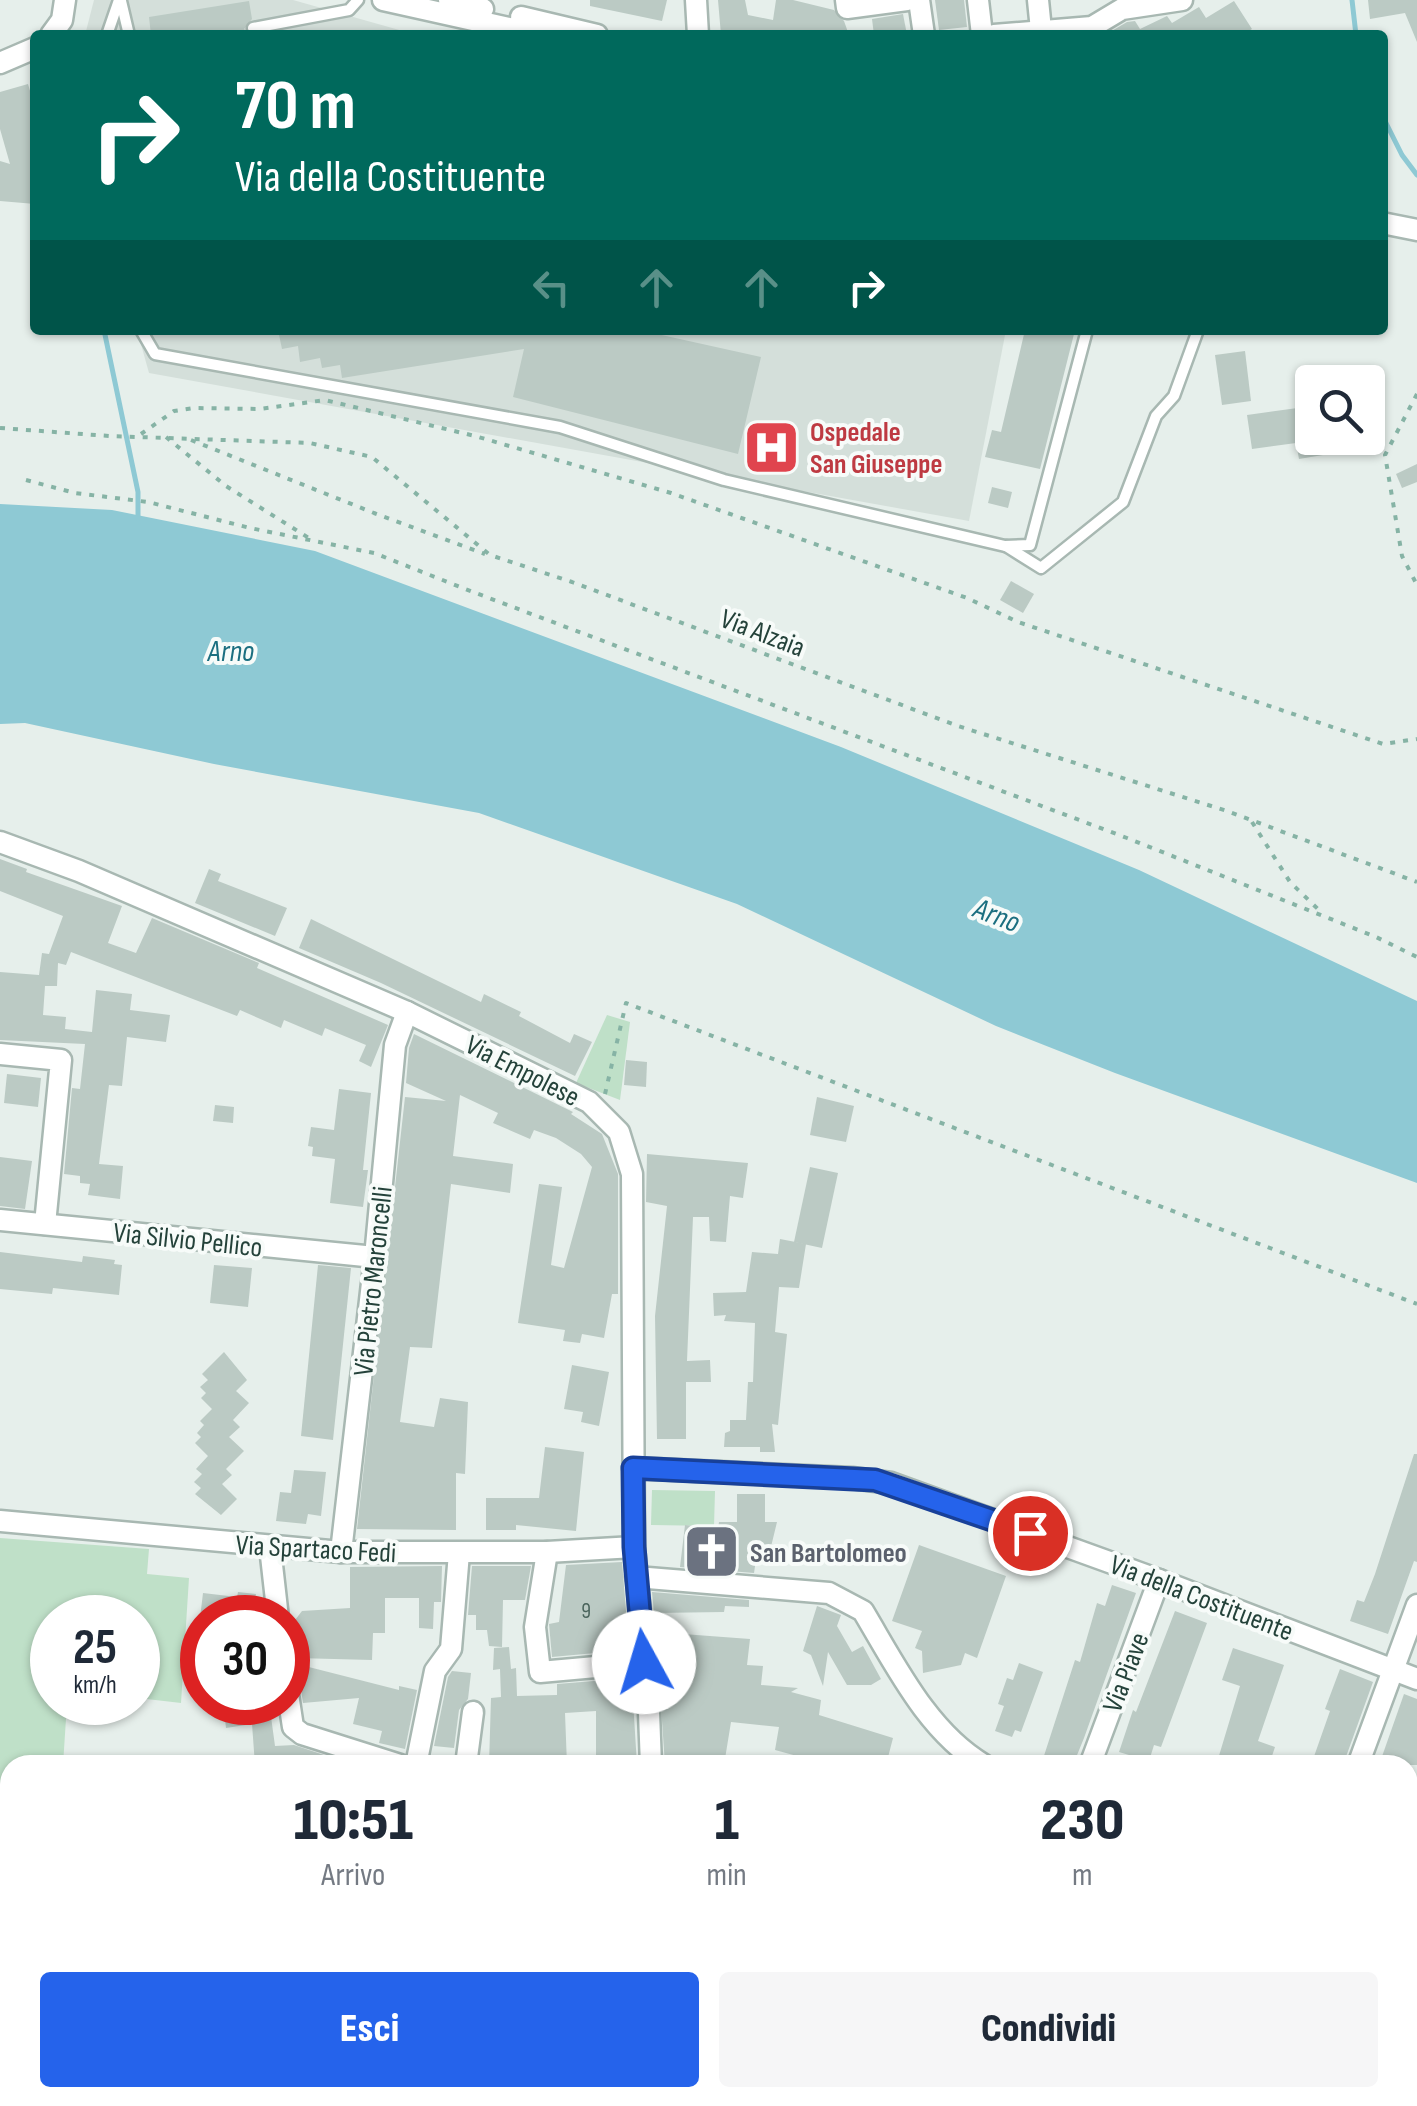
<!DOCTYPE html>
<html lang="it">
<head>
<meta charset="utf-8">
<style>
  body { margin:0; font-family:"Sofia Sans Condensed",sans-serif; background:#f6f6f7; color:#1f2937; height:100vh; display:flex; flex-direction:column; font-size:38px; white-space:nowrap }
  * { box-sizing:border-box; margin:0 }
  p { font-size:32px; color:#747a83 }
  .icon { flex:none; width:55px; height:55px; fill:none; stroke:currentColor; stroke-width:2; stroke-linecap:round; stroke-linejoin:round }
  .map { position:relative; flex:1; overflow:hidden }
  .sheet { position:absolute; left:0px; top:1755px; width:1418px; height:352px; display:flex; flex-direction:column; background:#fff; border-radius:30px 30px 0 0; box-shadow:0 2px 8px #0004 }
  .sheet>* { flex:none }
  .banner { position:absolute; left:30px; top:30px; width:1358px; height:305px; border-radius:10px; box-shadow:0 2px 8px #0004; background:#00695c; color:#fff; overflow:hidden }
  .fabs { position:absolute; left:1295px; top:365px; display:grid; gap:20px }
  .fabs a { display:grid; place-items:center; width:90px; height:90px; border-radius:10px; background:#fff; box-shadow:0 2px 8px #0004; font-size:50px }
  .speed { position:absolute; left:30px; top:1595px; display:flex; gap:20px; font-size:50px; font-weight:700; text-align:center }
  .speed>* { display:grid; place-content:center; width:130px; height:130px; border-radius:50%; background:#fff; box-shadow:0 2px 8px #0004; line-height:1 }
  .speed small { font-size:25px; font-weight:400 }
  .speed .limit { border:15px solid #d22; background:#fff; color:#111 }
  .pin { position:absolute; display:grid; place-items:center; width:85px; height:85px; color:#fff; margin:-42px; border:5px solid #fff; border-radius:50%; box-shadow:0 2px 10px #0007 }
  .me { position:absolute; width:110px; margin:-55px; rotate:354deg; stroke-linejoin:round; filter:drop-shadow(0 0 8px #0008) }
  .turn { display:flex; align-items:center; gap:35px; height:210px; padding:0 40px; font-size:45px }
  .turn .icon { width:130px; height:130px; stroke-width:2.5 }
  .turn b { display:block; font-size:70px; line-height:85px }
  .lanes { display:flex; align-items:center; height:95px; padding:0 40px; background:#0003; justify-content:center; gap:50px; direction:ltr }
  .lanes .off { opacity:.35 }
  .eta { display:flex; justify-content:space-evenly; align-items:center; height:170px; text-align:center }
  .eta b { font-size:60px; font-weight:800; line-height:70px }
  .cta { display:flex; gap:20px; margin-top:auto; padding:20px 40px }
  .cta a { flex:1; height:115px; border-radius:10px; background:#2563eb; color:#fff; font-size:40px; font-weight:800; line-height:115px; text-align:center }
  .cta a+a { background:#f6f6f7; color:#1f2937 }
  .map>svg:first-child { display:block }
  .built { fill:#d4dfda }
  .green { fill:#bfe0c8 }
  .water { fill:#8ec9d4 }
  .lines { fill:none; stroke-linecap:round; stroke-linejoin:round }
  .stream { stroke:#8ec9d4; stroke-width:5 }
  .building { fill:#bbcac4 }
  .lane-casing { stroke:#a8b8b2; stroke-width:15 }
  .street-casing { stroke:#a8b8b2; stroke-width:25 }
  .secondary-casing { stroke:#a4bbb3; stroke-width:32 }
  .path { stroke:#86b3a5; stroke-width:4; stroke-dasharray:5 8; stroke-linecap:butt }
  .lane { stroke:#fff; stroke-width:10 }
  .street { stroke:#fff; stroke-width:20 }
  .secondary { stroke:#fff; stroke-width:28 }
  .route-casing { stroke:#184099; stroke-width:25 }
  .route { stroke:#2563eb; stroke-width:18 }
  .labels { text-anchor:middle; stroke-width:8; stroke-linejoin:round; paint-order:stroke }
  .number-label { font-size:22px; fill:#4a645c }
  .health-label { font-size:28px; font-weight:bold; fill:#be3a42; stroke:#f7fbf9; text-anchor:start }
  .street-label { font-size:28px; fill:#24423a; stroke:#f7fbf9 }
  .worship-label { font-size:28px; font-weight:bold; fill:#5b616d; stroke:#f7fbf9; text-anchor:start }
  .water-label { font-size:30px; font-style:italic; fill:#1c6f80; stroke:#f7fbf9 }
</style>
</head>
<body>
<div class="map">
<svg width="1417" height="2106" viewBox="0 0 1417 2106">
  <rect width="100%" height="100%" fill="#e6efeb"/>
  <g class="built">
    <path d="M94,0H293L417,35H85Z"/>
    <path d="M137,330H1006L969,521L149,373Z"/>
  </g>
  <g class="green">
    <path d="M607,1015L630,1022L620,1100L576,1083Z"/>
    <path d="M652,1490L715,1491L714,1526L651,1525Z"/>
    <path d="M0,1538L149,1549L147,1574L189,1578L181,1703L138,1698V1618H52V1702L67,1703L63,1765H10V1785L0,1783Z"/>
    <path d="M588,2098H667L666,2106H582Z"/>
  </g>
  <path class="water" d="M0,504L112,510L315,551L841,747L1139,870L1417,1001V1183L1115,1073L996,1026L737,904L479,813L214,764L25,723L0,724Z"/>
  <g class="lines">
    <g class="stream">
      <path d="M1352,0L1356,35"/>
      <path d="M1382,115L1402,155L1417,175"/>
      <path d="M104,330L138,492V518"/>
    </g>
  </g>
  <g class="building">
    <path d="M590,0H667L662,21L590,6Z"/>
    <path d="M718,0H745L748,15L773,20L776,0H793L834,10L844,21L849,35H721Z"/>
    <path d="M935,0H964L967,27L939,30Z"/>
    <path d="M1368,0H1417V42L1405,13L1370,19Z"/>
    <path d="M249,1L252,19L244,29L248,35H151L149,17Z"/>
    <path d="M1234,1L1252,29L1242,35H1105L1127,22L1135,21L1140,29L1167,16L1172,23L1199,7L1206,18Z"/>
    <path d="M903,14L907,35H874L872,19Z"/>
    <path d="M28,84L35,108V204L0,201V161L10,164L0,129V92Z"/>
    <path d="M278,330H639L761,357L738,454L513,397L524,349L342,378L340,365L322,368L320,358L300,362L298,346L282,349Z"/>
    <path d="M1025,330H1075L1040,469L985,457L992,430L1001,432Z"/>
    <path d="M1245,351L1251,401L1222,405L1215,355Z"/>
    <path d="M1312,406V438H1327L1329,454L1299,459L1296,443L1252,449L1247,415Z"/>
    <path d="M1417,464V482L1402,488L1396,474Z"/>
    <path d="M992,487L1012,492L1008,508L988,503Z"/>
    <path d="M1011,581L1034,594L1023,613L1000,600Z"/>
    <path d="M0,859L27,869L26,872L122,906L108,943L136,953L152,918L259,963L257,968L388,1025L371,1067L359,1061L366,1045L325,1028L322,1036L284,1020L281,1028L240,1010L237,1016L71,952L66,965L58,963L57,986H45L43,1015L66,1017L65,1029L92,1032L96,990L132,994L130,1010L170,1015L166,1042L127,1037L122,1086L109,1085L99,1164L123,1166L120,1199L88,1195L90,1184L80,1183V1176L64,1174L72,1088L80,1089L85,1044L0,1040V972L39,975L42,953L49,954L63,916L0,891Z"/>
    <path d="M209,869L221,874L218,881L287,908L275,936L195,903Z"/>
    <path d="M311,919L481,1002L484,994L521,1012L519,1016L570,1043L574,1034L592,1042L575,1076L381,983L299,948Z"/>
    <path d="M414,1034L573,1112L571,1114L602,1134L618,1174V1294H612L604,1338L582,1334L580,1343L563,1341L565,1330L518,1323L539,1184L562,1187L551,1265L564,1268L592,1167L581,1154L556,1138L534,1130L530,1139L493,1123L498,1113L460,1095L453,1156L513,1164L510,1193L451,1184L432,1348L410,1347L400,1422L434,1427L440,1398L468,1402L465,1474L456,1473V1530L357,1529L405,1097L446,1101L406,1083L409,1048Z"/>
    <path d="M626,1060L647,1062L646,1087L624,1085Z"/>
    <path d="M7,1074L41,1078L38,1107L4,1103Z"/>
    <path d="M339,1089L371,1093L363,1170H368L363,1207L330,1203L335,1159L312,1156L313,1147L308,1146L311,1127L334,1130Z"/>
    <path d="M817,1097L854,1106L846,1142L810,1135Z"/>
    <path d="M215,1105L234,1107L233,1123L213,1121Z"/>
    <path d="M647,1154L748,1163L743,1198L730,1196L726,1242L710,1241L709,1217H693L687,1361L710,1360L711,1382H686V1439H657L655,1316L667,1206L646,1202Z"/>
    <path d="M0,1157L32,1161L25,1209L0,1206Z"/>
    <path d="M810,1167L838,1173L822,1248L794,1242Z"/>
    <path d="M780,1239L806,1244L799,1288L779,1287L775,1332L787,1334L778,1425L772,1424L775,1452H760V1447H724L725,1433L730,1431V1420H746L748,1382H753L755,1323L724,1321L726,1315L714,1316L713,1293L746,1292L752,1252L778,1254Z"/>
    <path d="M0,1252L82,1262L83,1256L115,1260L114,1264L122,1265L119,1295L53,1288L52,1294L0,1289Z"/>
    <path d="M214,1265L252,1268L248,1307L210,1303Z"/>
    <path d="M318,1265L351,1268L333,1440L301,1436Z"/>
    <path d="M224,1352L247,1380L236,1391L249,1403L233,1420L240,1427L229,1437L244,1451L226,1469L232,1475L222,1484L237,1499L221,1515L195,1494L201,1488L194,1482L202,1474L196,1469L208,1456L195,1443L201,1437L197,1433L204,1425L200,1421L212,1409L201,1398L206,1393L200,1387L208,1380L202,1374Z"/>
    <path d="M572,1365L609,1372L599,1426L581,1422L583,1412L564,1409Z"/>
    <path d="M545,1447L584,1452L576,1531L516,1525V1530H486V1498H539Z"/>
    <path d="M1414,1454H1417V1562L1414,1561L1388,1634L1350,1621L1357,1600L1364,1602L1375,1574Z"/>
    <path d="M294,1470L326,1472L321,1516L308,1514L306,1524L276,1521L280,1492L291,1493Z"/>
    <path d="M737,1494H765V1522H777L769,1555L757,1553L754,1573L680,1567L685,1525L718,1529L719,1522H737Z"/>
    <path d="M919,1545L1006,1576L977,1658L965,1653L961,1665L923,1673L922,1651L915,1648L922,1631L892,1621Z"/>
    <path d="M622,1562L630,1660L625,1653L617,1651L552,1657L549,1624L559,1622L566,1565Z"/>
    <path d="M442,1566L441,1602H434L433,1629L419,1628V1598H385V1633H373L372,1660L296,1658L292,1624L302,1611L350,1608V1567Z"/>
    <path d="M472,1566H531L525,1600H503L502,1647L489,1646L487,1630H476V1615H468Z"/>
    <path d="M1112,1585L1136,1593L1084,1738L1073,1765H1041L1075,1660L1080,1662L1097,1603L1105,1606Z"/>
    <path d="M238,1592L256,1594L255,1599L260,1600L258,1618H200L203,1593L237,1597Z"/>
    <path d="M652,1592L749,1600V1607L725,1606L724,1612L654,1613Z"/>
    <path d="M817,1606L841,1615L837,1626L852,1652L863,1646L881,1679L871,1685H847L828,1652L823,1686L811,1655L803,1651Z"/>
    <path d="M1175,1611L1207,1623L1161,1747L1154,1745L1149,1761L1119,1752L1133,1710L1136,1712Z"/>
    <path d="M656,1632L750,1639L747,1665L763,1666L761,1685L798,1688L791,1692L821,1700L819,1715L893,1738L886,1765H830L775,1750L779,1727L731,1722L724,1765H665Z"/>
    <path d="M509,1647L511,1669L516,1668L517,1696L557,1695V1684L619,1679L627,1676L631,1668L637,1765H596V1711L565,1713L567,1765H489L491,1698L501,1697L500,1669L493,1670L494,1648Z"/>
    <path d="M1233,1648L1284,1665L1258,1741L1275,1747L1269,1765H1238L1218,1759L1240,1686L1222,1680Z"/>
    <path d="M1019,1663L1043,1672L1021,1732L1015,1730L1012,1737L995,1731L1004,1706L998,1704L1007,1678L1013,1680Z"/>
    <path d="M297,1664L399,1690V1686L417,1690L405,1749L379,1743L382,1731L353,1724L359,1698L303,1703Z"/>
    <path d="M1340,1669L1373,1682L1343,1765H1311L1330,1711L1325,1709Z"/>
    <path d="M452,1671L471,1673L468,1699L459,1710L454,1748L434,1746L448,1677Z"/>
    <path d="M1404,1694L1417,1699V1765H1379Z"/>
    <path d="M223,1702H269L275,1746L294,1745L342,1761L343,1765H255L252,1724L226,1728Z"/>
  </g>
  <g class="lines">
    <defs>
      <g id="lane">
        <path d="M121,1L129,35"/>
        <path d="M253,28L349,10L358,0"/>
        <path d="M107,35L119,0"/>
        <path d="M141,330L155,354L560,427L724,480L1005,546L1030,545L1087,330"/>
        <path d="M1006,546L1041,568L1123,502L1156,416L1174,396L1198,330"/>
        <path d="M0,1809L10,1811"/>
      </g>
      <g id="street">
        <path d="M383,0L540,35"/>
        <path d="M449,0L483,9"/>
        <path d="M696,0L698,35"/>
        <path d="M846,0L847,8L907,0"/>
        <path d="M919,0L924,35"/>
        <path d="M978,0L982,35"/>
        <path d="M1038,0L1041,30"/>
        <path d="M521,17L597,35"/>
        <path d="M51,35L62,20L65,0"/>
        <path d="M994,35L1092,27L1122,9L1182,0"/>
        <path d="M0,63L35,48"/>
        <path d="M1382,223L1417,230"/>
        <path d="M0,842L79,871L407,1012L589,1102L619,1132L632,1174L634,1547L649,1713L651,1765"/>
        <path d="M0,1054L61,1060L45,1224"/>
        <path d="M0,1220L375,1257"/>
        <path d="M633,1468L852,1478L891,1483L1159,1580L1417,1679"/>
        <path d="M0,1521L341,1552H547L634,1547"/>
        <path d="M270,1547L278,1618"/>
        <path d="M341,1552L375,1257L395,1045L407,1012"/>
        <path d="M547,1552L535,1627L540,1672L618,1665"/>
        <path d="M636,1577L829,1593L863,1611C896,1666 928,1732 984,1765"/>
        <path d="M288,1694L293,1727L302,1734L400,1765"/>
        <path d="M416,1765L435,1671L451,1649L459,1553"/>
        <path d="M466,1765L473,1712"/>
        <path d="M1090,1765L1159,1580"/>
        <path d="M1358,1765L1417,1605"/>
        <path d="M1408,1920L1417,1923"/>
        <path d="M814,2106L815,2098"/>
        <path d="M966,2106L968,2098"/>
        <path d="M1215,2106L1230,2098"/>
      </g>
      <g id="secondary">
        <path d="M0,1871L10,1873"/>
        <path d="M0,1904L10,1907"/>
        <path d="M985,2098L1030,2106"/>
        <path d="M1060,2098L1111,2106"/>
      </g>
    </defs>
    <use href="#lane" class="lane-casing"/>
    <use href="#street" class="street-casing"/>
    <use href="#secondary" class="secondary-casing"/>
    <g class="path">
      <path d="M1417,394L1385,455L1402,556L1417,585"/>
      <path d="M0,428L109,436L310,443L372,457L490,555L572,582L958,726L1227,811L1417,882"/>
      <path d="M141,434L174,411L194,408L260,409L325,400L475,436L671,493L967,598L1018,622L1383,744L1417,739"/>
      <path d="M166,437L226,486L312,540"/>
      <path d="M191,440L374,513L485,554"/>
      <path d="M26,480L75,493L148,502L250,528L374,553L473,592L1127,838L1376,937L1417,957"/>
      <path d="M1252,822L1290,882L1322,913"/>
      <path d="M605,1094L626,1003L1417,1304"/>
      <path d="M0,1837L10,1839"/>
      <path d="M0,1935L10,1937"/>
      <path d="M905,2098L948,2106"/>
      <path d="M1245,2102L1285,2106"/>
      <path d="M1340,2106L1345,2102L1417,2105"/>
    </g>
    <use href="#lane" class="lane"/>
    <use href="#street" class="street"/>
    <use href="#secondary" class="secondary"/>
  </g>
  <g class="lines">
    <defs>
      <path id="route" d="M644,1662L634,1547L633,1468L875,1480L1030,1533"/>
    </defs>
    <use href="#route" class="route-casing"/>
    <use href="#route" class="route"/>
  </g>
  <defs>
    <symbol id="hospital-square" viewBox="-11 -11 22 22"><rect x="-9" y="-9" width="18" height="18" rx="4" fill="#e0444e" stroke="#f7fbf9"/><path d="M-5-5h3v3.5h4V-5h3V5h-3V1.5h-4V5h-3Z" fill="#fff"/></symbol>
    <symbol id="church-square" viewBox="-11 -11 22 22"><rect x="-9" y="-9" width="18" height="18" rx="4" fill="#6b7280" stroke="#f7fbf9"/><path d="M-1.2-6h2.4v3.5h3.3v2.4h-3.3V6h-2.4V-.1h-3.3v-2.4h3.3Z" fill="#fff"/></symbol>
  </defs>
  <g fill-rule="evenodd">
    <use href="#hospital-square" x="740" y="416" width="63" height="63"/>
    <use href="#church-square" x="680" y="1520" width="63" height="63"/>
  </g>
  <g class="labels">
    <g class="number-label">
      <text x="586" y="1618">9</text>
    </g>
    <g class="health-label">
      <text x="810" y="441">Ospedale<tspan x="810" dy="32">San Giuseppe</tspan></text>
    </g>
    <g class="street-label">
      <text transform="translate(763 632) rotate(21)" y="10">Via Alzaia</text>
      <text transform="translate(523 1070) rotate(27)" y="10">Via Empolese</text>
      <text transform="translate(188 1239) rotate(6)" y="10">Via Silvio Pellico</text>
      <text transform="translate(372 1281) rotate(-84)" y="10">Via Pietro Maroncelli</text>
      <text transform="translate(316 1548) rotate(3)" y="10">Via Spartaco Fedi</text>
      <text transform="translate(1202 1597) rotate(21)" y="10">Via della Costituente</text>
      <text transform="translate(1125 1672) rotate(-69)" y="10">Via Piave</text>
    </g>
    <g class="worship-label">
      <text x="750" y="1562">San Bartolomeo</text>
    </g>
    <g class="water-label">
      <text x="231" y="661">Arno</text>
      <text transform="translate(997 915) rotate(21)" y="10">Arno</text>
    </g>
  </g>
</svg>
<div class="fabs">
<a><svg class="icon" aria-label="search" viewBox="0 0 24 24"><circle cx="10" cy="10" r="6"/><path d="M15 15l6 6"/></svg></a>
</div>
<div class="speed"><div>25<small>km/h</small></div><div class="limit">30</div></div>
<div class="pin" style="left:1030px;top:1533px;background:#d93025"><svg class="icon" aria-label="arrive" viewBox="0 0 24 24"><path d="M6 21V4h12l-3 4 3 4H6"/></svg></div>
<svg class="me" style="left:644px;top:1662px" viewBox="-20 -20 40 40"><circle r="19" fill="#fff"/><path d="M0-13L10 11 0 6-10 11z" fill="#2563eb"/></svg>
<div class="banner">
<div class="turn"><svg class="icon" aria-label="right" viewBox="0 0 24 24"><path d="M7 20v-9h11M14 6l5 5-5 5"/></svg><div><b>70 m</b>Via della Costituente</div></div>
<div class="lanes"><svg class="icon off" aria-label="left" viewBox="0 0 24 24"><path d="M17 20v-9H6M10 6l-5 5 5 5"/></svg><svg class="icon off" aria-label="ahead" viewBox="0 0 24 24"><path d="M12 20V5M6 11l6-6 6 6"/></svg><svg class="icon off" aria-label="ahead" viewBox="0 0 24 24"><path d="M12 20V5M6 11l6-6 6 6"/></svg><svg class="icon" aria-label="right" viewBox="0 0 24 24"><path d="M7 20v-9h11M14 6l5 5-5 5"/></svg></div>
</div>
<section class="sheet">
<div class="eta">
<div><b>10:51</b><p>Arrivo</p></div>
<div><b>1</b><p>min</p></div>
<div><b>230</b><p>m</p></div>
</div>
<div class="cta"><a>Esci</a><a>Condividi</a></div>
</section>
</div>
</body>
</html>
